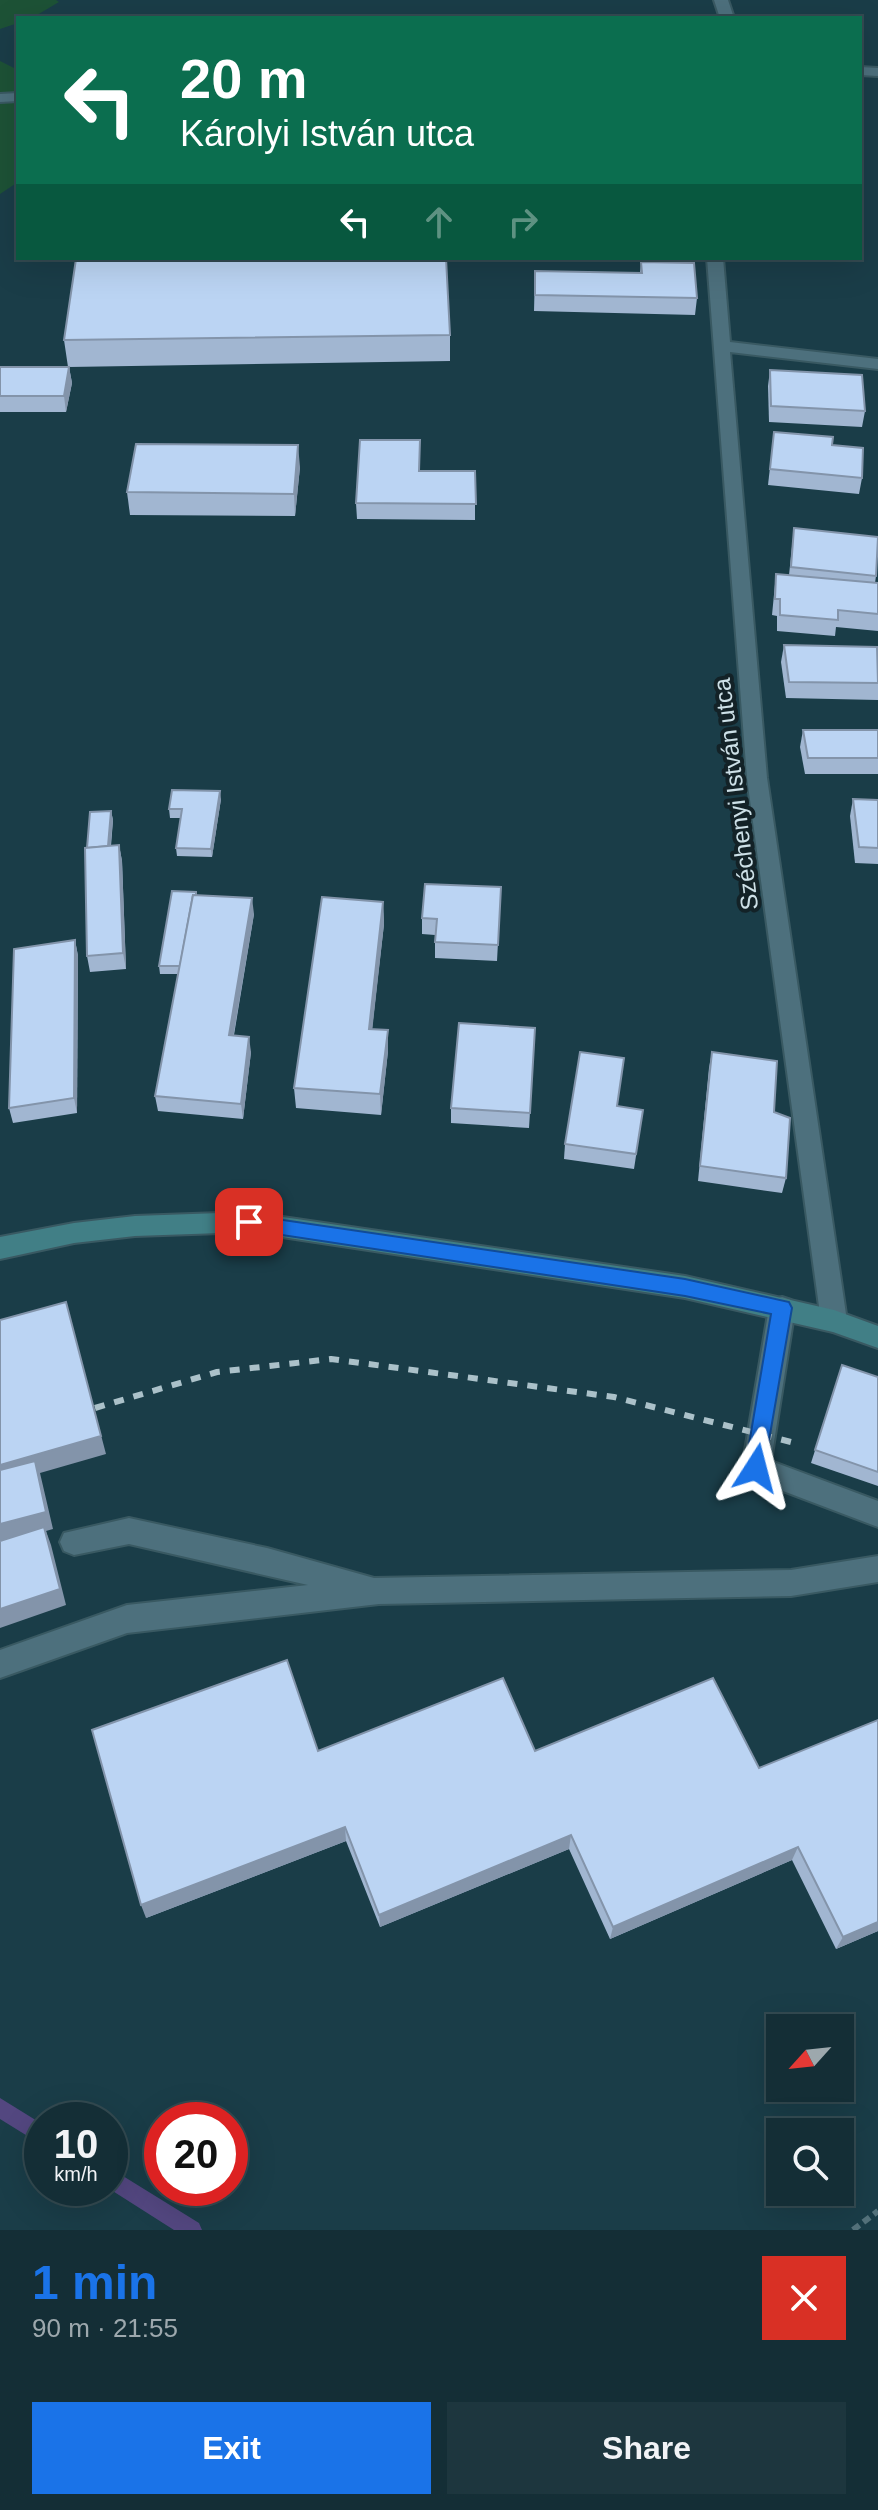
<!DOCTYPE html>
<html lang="en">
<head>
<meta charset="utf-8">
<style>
  body { margin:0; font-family:Arial,sans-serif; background:#1d363e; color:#f1f3f6; height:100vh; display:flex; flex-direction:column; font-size:30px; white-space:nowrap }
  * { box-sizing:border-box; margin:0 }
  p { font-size:26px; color:#9da8ad }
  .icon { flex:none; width:44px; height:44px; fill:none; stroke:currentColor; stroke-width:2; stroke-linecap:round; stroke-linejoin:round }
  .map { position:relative; height:2230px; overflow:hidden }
  .sheet { display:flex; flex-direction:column; background:#142e36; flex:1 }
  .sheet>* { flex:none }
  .top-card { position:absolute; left:16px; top:16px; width:846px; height:244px; border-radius:0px; box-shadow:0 8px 32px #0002,0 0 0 2px #334a51; background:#0b6e4f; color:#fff; overflow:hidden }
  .needle { width:52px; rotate:243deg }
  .buttons { position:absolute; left:766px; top:2014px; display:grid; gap:16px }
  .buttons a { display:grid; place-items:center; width:88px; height:88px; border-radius:0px; background:#142e36; box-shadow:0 8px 32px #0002,0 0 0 2px #334a51; font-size:40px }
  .speed { position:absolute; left:24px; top:2102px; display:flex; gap:16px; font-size:40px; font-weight:700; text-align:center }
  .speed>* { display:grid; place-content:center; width:104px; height:104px; border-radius:50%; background:#142e36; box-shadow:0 8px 32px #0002,0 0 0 2px #334a51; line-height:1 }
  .speed small { font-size:20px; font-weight:400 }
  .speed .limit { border:12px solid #d22; background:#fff; color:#111 }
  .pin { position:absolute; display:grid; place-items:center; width:68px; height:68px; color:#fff; margin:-34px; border-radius:16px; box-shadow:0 4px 12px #0006 }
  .me { position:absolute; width:88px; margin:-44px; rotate:9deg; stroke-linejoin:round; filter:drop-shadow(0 0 6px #0008) }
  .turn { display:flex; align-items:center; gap:28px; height:168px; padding:0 32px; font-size:36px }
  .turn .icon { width:104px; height:104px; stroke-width:2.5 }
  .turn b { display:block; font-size:56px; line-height:68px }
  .lanes { display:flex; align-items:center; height:76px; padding:0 32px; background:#0003; justify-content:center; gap:40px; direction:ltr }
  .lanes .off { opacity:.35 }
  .round { display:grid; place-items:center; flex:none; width:84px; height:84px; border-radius:0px; background:#1d363e }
  .summary { display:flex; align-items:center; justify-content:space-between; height:136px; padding:0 32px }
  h1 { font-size:48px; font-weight:600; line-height:60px; color:#1a73e8 }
  .primary-button { display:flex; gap:16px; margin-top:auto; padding:16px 32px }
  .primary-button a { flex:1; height:92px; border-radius:0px; background:#1a73e8; color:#fff; font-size:32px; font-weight:600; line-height:92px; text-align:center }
  .primary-button a+a { background:#1d363e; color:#f1f3f6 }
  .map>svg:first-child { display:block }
  .green { fill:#1d5236 }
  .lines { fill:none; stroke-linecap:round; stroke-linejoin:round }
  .stream { fill:#534780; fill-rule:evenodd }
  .lane-casing { stroke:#395962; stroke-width:4 }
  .street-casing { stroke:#395962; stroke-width:4 }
  .secondary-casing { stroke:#395962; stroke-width:4 }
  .path { stroke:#54727b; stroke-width:6; stroke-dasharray:8 5; stroke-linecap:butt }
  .lane { fill:#4d707d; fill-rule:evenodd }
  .street { fill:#4d707d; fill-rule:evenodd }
  .secondary { fill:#417f86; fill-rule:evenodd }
  .rail { stroke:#abc1c9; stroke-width:6; stroke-dasharray:10 10; stroke-linecap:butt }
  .wall { fill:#a1b6d1 }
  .shaded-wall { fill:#8394aa }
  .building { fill:#bbd4f3; stroke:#8394aa; stroke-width:2 }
  .route { fill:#1a73e8; stroke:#114b97; stroke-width:2 }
  .labels { text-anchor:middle; stroke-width:8; stroke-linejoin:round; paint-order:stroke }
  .street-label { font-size:24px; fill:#cde0e7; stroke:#132227 }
</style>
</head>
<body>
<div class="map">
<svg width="878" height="2230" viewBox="0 0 878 2230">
  <rect width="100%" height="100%" fill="#1a3d48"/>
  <g class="green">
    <path d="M0,0H56L59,2L32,18H18V23L0,29Z"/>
    <path d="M0,61L18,70V182L0,194Z"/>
  </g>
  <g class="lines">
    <g class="stream">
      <path d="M0,2098L42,2124V2145L0,2119Z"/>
      <path d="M110,2168L199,2223L202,2230H174L108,2188H110Z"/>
    </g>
    <defs>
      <g id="lane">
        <path d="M782,1297L791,1300L795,1308L771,1461L878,1501V1527L746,1477L742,1468L769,1308L773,1300Z"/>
        <path d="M129,1518L267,1548L374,1578L791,1570L878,1556V1582L791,1596L379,1604L127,1633L0,1678V1650L127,1605L308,1585L129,1544L74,1555L64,1551L60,1542L64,1533Z"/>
      </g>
      <g id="street">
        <path d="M714,0H728L734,18H720Z"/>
        <path d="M860,67L878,68V76L860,75Z"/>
        <path d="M18,93V101L0,102V94Z"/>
        <path d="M707,258H723L730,342L878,359V369L730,352L767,778L847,1321L843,1329L834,1332L825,1329L821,1321L747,778Z"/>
      </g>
      <path id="secondary" d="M249,1212L685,1276L834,1310L878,1326V1348L833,1332L685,1298L249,1232L135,1236L74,1243L0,1259V1237L74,1223L135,1216Z"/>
    </defs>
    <use href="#lane" class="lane-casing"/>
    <use href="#street" class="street-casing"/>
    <use href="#secondary" class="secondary-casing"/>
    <path class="path" d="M853,2230L878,2211"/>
    <use href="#lane" class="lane"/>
    <use href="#street" class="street"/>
    <use href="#secondary" class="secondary"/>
    <path class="rail" d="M95,1408L217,1372L331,1359L614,1397L791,1442"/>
  </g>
  <g class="wall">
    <path d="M641,262L697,298L695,315L534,311L535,271L640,273Z"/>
    <path d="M450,335V361L69,367L72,383L66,412H0V367H68L64,340Z"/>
    <path d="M770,370L865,411L862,427L769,422L768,386Z"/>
    <path d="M774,432L832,445L862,478L859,494L768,485Z"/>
    <path d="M300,467L295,516L130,515L127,492Z"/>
    <path d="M420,471H475V520L357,519L356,503Z"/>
    <path d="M794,528L876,576L875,583H878V631L836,627L835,636L777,631V616L772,615L776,574L789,575Z"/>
    <path d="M784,645L878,653V700L786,698L781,662Z"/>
    <path d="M803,730H878V774H805L800,747Z"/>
    <path d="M221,799L212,857L177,856L176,848L181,818H170L169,809Z"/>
    <path d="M853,799L878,800V864L855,863L850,816Z"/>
    <path d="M111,811L113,820L111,846L119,845L122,861L126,969L90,972L87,956V848Z"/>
    <path d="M501,887L497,961L435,958V935L422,934V918Z"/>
    <path d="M197,895L254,914L234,1035L251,1052L243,1119L158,1111L155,1096L178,974H160L159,966Z"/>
    <path d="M383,902L384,924L372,1029L388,1030V1051L381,1115L296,1108L294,1088Z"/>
    <path d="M75,940L78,956L77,1113L13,1123L9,1108Z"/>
    <path d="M535,1028L529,1128L451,1123V1108Z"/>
    <path d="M712,1052L774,1112L786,1178L782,1193L698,1181L709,1068Z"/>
    <path d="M617,1106L643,1110L634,1169L564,1159L565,1144Z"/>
    <path d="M842,1365L878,1377V1486L811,1463Z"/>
    <path d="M318,1751H535L759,1768L878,1931L836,1949L792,1860L610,1939L569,1849L380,1927L346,1841L146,1918Z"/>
  </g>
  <g class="shaded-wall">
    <path d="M69,367L72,383L66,412L64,396Z"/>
    <path d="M298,445L300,467L295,516L294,494Z"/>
    <path d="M220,791L221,799L212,857L211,849Z"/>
    <path d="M111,811L113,820L109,862L108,854Z"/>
    <path d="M119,845L122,861L126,969L123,953Z"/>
    <path d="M252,898L254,914L231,1050L229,1035Z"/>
    <path d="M383,902L384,924L370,1050L369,1029Z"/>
    <path d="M75,940L78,956L77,1113L74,1098Z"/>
    <path d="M388,1030V1051L381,1115L380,1094Z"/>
    <path d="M249,1037L251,1052L243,1119L241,1104Z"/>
    <path d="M71,1321L106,1454L40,1473L53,1529L46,1531L51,1545L66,1605L0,1628V1465Z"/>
    <path d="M345,1827L346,1841L146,1918L141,1905Z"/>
    <path d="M571,1835L569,1849L380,1927L379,1915Z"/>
    <path d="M798,1847L792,1860L610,1939L613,1927Z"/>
    <path d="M878,1922V1931L836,1949L843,1937Z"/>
  </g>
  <g class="building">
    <path d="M180,258H446L450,335L64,340L76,259Z"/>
    <path d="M641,262L694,263L697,298L535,295V271L642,273Z"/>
    <path d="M0,367H69L64,396H0Z"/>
    <path d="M770,370L862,375L865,411L771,406Z"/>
    <path d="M774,432L833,437L832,445L863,448L862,478L770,469Z"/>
    <path d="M360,440H420L419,471H475L476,504L356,503Z"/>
    <path d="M136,444L298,445L294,494L127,492Z"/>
    <path d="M794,528L878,537L876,576L791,567Z"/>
    <path d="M776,574L878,583V614L838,610V620L780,615V599H775Z"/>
    <path d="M784,645L877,647L878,683L789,682Z"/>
    <path d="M803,730H878V758H808Z"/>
    <path d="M172,790L220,791L211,849L176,848L182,809H169Z"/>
    <path d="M853,799L878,800V848L859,847Z"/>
    <path d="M111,811L108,846L87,848L90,812Z"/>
    <path d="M119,845L123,953L87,956L85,848Z"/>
    <path d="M425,884L501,887L498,945L435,942L437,919L422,918Z"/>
    <path d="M172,891L196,892V895H193L180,966H159Z"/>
    <path d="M193,895L252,898L229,1035L249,1037L241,1104L155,1096Z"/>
    <path d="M322,897L383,902L369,1029L388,1030L380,1094L294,1088Z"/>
    <path d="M75,940L74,1098L9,1108L14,949Z"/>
    <path d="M459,1023L535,1028L530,1113L451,1108Z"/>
    <path d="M580,1052L624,1058L617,1106L643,1110L636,1154L565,1144Z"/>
    <path d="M712,1052L777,1061L774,1112L790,1118L786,1178L700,1166Z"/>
    <path d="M66,1302L101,1436L0,1465V1320Z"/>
    <path d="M842,1365L878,1377V1472L815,1450Z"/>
    <path d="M35,1461L46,1512L0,1524V1470Z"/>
    <path d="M44,1527L60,1589L0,1609V1541Z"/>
    <path d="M287,1660L318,1751L503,1678L535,1751L713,1678L759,1768L878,1720V1922L843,1937L798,1847L613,1927L571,1835L379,1915L345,1827L141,1905L92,1730Z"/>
  </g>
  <path class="route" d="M249,1215L685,1279L789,1302L792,1308L763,1475L756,1477L748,1475L745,1468L771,1314L685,1296L249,1230L243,1228L240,1222L243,1217Z"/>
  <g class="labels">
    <g class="street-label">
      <text transform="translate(736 794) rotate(-97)" y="8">Széchenyi István utca</text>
    </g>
  </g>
</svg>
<div class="buttons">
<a><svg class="needle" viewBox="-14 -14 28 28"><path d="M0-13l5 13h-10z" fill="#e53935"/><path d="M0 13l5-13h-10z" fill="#9da8ad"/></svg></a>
<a><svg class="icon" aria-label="search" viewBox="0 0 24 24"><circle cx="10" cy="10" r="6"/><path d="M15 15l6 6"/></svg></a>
</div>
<div class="speed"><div>10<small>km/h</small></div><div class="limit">20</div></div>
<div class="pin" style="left:249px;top:1222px;background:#d93025"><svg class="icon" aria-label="arrive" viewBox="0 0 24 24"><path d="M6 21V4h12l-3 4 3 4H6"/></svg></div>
<svg class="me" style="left:756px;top:1468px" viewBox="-20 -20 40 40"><path d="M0-17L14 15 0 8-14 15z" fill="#1a73e8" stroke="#fff" stroke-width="4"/></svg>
<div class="top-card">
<div class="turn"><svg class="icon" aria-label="left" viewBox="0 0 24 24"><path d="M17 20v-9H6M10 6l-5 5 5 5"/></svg><div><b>20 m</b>Károlyi István utca</div></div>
<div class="lanes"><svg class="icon" aria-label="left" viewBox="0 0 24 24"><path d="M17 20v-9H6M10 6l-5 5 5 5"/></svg><svg class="icon off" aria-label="ahead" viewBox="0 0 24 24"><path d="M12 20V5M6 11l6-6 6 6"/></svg><svg class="icon off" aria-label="right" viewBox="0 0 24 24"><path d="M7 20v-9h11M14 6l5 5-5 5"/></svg></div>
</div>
</div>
<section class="sheet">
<div class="summary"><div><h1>1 min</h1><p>90 m · 21:55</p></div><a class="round" style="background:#d93025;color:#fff"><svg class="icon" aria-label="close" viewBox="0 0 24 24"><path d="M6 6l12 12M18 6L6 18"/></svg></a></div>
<div class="primary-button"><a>Exit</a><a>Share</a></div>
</section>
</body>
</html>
